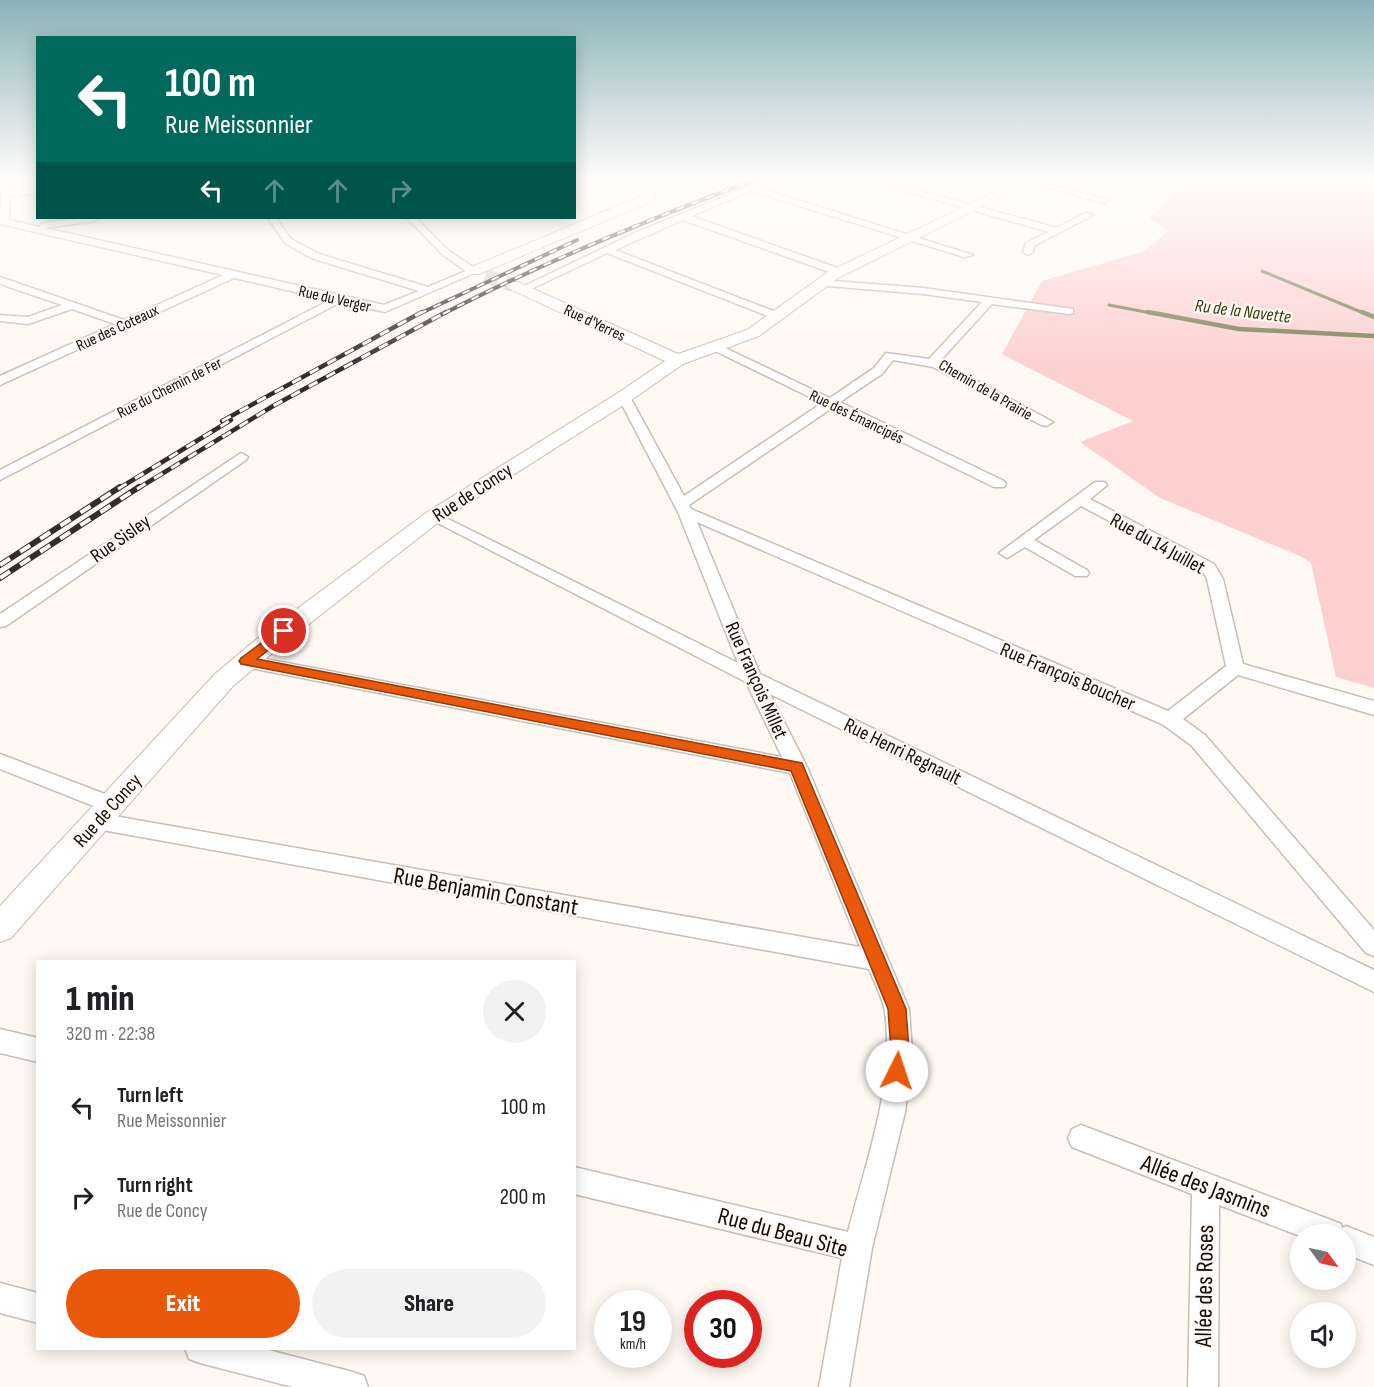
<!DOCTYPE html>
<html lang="en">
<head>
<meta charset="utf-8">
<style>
  body { margin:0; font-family:"Sofia Sans Condensed",sans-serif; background:#f2f2f2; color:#202124; height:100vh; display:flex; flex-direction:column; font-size:22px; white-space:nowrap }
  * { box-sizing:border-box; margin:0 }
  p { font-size:20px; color:#757577 }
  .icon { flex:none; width:33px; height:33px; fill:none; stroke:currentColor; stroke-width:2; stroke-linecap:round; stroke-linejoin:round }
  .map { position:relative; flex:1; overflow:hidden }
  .details { position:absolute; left:36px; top:960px; width:540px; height:390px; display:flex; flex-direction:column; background:#fff; border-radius:0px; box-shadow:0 3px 15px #0003 }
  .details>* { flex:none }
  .hud { position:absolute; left:36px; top:36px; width:540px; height:183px; border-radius:0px; box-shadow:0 3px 15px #0003; background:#00695c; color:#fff; overflow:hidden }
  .needle { width:39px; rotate:123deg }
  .tools { position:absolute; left:1290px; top:1224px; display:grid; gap:12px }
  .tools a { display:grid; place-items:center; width:66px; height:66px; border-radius:50%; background:#fff; box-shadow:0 3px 15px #0003; font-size:30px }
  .speed { position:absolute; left:594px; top:1290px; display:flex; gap:12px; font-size:30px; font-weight:700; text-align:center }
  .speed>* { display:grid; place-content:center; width:78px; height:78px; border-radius:50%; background:#fff; box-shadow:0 3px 15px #0003; line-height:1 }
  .speed small { font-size:15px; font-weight:400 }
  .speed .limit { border:9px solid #d22; background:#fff; color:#111 }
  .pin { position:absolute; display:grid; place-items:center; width:51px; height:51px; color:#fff; margin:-26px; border:3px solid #fff; border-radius:50%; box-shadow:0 2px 6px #0007 }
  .me { position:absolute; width:66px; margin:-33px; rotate:4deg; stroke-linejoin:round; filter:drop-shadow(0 0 4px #0008) }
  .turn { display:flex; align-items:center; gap:21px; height:126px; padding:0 30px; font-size:27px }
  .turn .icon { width:78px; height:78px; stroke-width:2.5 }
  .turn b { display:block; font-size:42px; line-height:51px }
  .lanes { display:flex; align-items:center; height:57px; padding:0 30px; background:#0003; justify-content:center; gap:30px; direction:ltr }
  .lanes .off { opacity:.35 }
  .round { display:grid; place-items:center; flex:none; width:63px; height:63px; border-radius:32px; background:#f2f2f2 }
  .headline { display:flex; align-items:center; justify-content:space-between; height:102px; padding:0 30px }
  h1 { font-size:36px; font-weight:800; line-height:45px }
  .button { display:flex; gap:12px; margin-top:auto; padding:12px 30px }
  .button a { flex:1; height:69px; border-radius:36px; background:#ea580c; color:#fff; font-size:24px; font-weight:800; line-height:69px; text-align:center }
  .button a+a { background:#f2f2f2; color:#202124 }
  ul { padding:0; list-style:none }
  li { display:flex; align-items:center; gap:18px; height:90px; padding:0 30px }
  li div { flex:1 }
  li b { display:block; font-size:22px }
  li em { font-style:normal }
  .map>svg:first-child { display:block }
  .green { fill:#fcd0cf }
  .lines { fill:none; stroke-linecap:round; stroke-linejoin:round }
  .stream-far1 { stroke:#767f54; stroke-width:3 }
  .stream { stroke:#767f54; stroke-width:4.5 }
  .secondary-tunnel { stroke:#dbd6d0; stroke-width:14; stroke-dasharray:14 7; stroke-linecap:butt }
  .street-casing { stroke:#c7beb4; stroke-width:3 }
  .secondary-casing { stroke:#c7beb4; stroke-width:2 }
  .street { fill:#fff; fill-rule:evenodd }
  .secondary { fill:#fff; fill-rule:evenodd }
  .rail-far2-casing { stroke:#312d29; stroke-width:4 }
  .rail-far1-casing { stroke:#312d29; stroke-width:4.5 }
  .rail-casing { stroke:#312d29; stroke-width:6 }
  .rail-far2 { stroke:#fff9f3; stroke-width:2; stroke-dasharray:8; stroke-linecap:butt }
  .rail-far1 { stroke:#fff9f3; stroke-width:3; stroke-dasharray:10; stroke-linecap:butt }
  .rail { stroke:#fff9f3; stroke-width:4; stroke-dasharray:12; stroke-linecap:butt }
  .route { fill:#ea580c; stroke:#983908; stroke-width:1.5 }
  .labels { text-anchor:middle; stroke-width:4.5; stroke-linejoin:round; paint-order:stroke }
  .far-street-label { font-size:16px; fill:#120e0b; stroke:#fff9f3 }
  .far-water-label { font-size:18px; font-style:italic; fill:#353d10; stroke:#fff9f3 }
  .street-label { font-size:20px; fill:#120e0b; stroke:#fff9f3 }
  .near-street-label { font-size:24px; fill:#120e0b; stroke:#fff9f3 }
</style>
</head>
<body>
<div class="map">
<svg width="1374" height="1387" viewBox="0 0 1374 1387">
  <rect width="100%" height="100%" fill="#fff9f3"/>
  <path class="green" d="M1194,178H1374V688L1336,677L1311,563L1300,556L1160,498L1080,442L1133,421L1002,354L1042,281L1145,251L1169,230L1149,218Z"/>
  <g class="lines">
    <g class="stream-far1">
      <path d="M1262,271L1366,314"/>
      <path d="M1109,305L1156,314"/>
    </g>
    <g class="stream">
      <path d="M1148,312L1239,329L1374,336"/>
      <path d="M1362,312L1374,317"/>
    </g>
    <path class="secondary-tunnel" d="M485,276L513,285"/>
    <defs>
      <g id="street">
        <path d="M1,178H9V191L38,187V193L9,196V220L39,227L43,223L80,218H99L95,221L45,228L384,305L419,291L311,258L285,243L268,218H276L291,239L319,254L428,287L466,271L443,255L407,218H416L449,251L479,271L385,312L341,302L0,480V470L330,300L234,278L0,385V376L115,324L72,309L28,324L0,321V315L28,317L62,305L0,284V277L124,320L223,275L0,224Z"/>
        <path d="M654,178H668L650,184L646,181Z"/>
        <path d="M770,178H780L759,188L973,255L964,257L751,191L691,216L843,270V274H835L683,220L615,250L781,314V318H773L607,253L527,291L518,289L637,232Z"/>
        <path d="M860,178H872L1057,228L1085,213L1093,215L1034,246L1033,252L1028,255L1023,252L1026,243L1049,232Z"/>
        <path d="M1013,178H1025L1108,200L1104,203Z"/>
        <path d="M1138,178H1147L1139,184L1135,181Z"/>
        <path d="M820,280L923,288L1073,309V313L1069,314L992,304L940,361L1053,422L1046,426L1041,425L933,367L893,360L882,374L840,402L1004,481L1006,484L1004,487H994L832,408L689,505L691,509L1168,711L1226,666L1207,579L1202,570L1081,506L1034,540L1087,570L1089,573L1087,576H1075L1025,547L1007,558L999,553L1095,482H1105L1107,485L1090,499L1214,564L1223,579L1243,664L1374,701V715L1238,675L1183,719L1205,735L1374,930V956L1366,953L1191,745L1162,724L697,522L760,674L1374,970V992L770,694L807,767L909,1009L912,1051L905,1112L872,1248L849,1387H819L842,1258L574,1194V1167L848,1232C866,1161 895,1085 885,1012C883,998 874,982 869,969L97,829L90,827L87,821L90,815L97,813L860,947L790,773L245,667L239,665L236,661L239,657L245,655L782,757L746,682L426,517L428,514H438L738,663L678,512L618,397L624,393L630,397L684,496L822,403L711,349V345H719L830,398L874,368L886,353L929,359L982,302L923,294L816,285V281Z"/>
        <path d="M241,453L248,457L246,460L6,626L0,627V614Z"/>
        <path d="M0,754L118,799L121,805L118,811L111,813L0,769Z"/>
        <path d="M0,1029L38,1038V1062L0,1053Z"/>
        <path d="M1081,1125L1331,1220L1341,1224L1342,1228L1346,1226L1374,1237V1265L1346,1254V1234L1300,1236L1219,1205L1218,1387H1188L1192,1194L1072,1147L1068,1138L1072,1129Z"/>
        <path d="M0,1283L38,1293V1323L0,1313Z"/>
        <path d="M185,1348H261L353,1372L364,1376L368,1387H293L200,1363L189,1359Z"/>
      </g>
      <g id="secondary">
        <path d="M639,178H652L660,185L653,198L645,204L479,274H469L467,271L469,268L637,198L644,193L647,186Z"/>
        <path d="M1024,178H1039L838,278L759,336L683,364L630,401L440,521L276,650L233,686L11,938L0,942V906L215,674L258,638L426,513L618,393L665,361L508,288L506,285L508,282H518L678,354L747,330L828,272Z"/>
      </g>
    </defs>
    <use href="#street" class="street-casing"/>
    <use href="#secondary" class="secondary-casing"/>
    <use href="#street" class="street"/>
    <use href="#secondary" class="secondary"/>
    <defs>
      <g id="rail-far2">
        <path d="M419,314L577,240"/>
        <path d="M443,314C545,261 652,218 760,178"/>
      </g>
      <g id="rail-far1">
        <path d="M222,421L422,312"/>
        <path d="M118,489L231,420"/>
        <path d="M137,489L273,406L446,312"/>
      </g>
      <g id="rail">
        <path d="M0,565L120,487"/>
        <path d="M0,578L139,487"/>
      </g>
    </defs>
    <use href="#rail-far2" class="rail-far2-casing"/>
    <use href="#rail-far1" class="rail-far1-casing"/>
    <use href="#rail" class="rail-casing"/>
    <use href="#rail-far2" class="rail-far2"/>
    <use href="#rail-far1" class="rail-far1"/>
    <use href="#rail" class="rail"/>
  </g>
  <linearGradient id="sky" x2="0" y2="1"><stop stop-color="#8bb2ba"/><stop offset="0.48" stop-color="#fffcfa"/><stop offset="1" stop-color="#fffcfa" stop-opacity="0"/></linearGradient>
  <rect width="1374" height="372" fill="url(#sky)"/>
  <path class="route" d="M284,626L289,628L290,631L289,634L257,659L802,763L906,1009L909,1051L904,1078L897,1080L891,1078L888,1071L891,1051L888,1009L791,771L241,664L239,661L241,658Z"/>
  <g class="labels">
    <g class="far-street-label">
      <text transform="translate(335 298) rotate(13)" y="6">Rue du Verger</text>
      <text transform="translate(595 322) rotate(25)" y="6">Rue d'Yerres</text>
      <text transform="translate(117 327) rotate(-25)" y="6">Rue des Coteaux</text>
      <text transform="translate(169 387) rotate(-27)" y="6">Rue du Chemin de Fer</text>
      <text transform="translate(986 389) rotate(30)" y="6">Chemin de la Prairie</text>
      <text transform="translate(857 416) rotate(26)" y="6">Rue des Émancipés</text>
    </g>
    <g class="far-water-label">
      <text transform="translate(1243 311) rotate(7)" y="6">Ru de la Navette</text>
    </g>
    <g class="street-label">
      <text transform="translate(472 492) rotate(-33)" y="7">Rue de Concy</text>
      <text transform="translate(120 538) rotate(-35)" y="7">Rue Sisley</text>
      <text transform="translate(1158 543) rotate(29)" y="7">Rue du 14 Juillet</text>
      <text transform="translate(1068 676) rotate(23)" y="7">Rue François Boucher</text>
      <text transform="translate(757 680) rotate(66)" y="7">Rue François Millet</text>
      <text transform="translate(903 751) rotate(26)" y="7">Rue Henri Regnault</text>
      <text transform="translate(107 810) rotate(-48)" y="7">Rue de Concy</text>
    </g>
    <g class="near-street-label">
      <text transform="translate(486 891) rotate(10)" y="8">Rue Benjamin Constant</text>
      <text transform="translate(1206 1186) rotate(21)" y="8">Allée des Jasmins</text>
      <text transform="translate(783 1232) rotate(15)" y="8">Rue du Beau Site</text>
      <text transform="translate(1204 1286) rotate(-89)" y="8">Allée des Roses</text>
    </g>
  </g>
</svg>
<div class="tools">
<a><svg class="needle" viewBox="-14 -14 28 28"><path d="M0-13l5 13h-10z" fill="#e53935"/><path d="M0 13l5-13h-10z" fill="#757577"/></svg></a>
<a><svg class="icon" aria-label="sound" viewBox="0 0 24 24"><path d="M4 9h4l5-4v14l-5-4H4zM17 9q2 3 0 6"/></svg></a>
</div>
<div class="speed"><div>19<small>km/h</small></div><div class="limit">30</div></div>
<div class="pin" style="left:284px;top:631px;background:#d93025"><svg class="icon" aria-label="arrive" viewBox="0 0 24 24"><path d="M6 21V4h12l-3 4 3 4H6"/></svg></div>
<svg class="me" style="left:897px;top:1071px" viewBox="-20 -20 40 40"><circle r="19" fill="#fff"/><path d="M0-13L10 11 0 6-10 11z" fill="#ea580c"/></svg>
<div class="hud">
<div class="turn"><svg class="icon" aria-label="left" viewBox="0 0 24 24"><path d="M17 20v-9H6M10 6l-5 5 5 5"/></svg><div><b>100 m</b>Rue Meissonnier</div></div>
<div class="lanes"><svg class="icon" aria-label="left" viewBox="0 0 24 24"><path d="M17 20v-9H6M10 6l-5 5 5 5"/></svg><svg class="icon off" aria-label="ahead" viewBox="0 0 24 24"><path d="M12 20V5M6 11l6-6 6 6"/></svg><svg class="icon off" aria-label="ahead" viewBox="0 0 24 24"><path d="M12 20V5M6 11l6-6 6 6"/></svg><svg class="icon off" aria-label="right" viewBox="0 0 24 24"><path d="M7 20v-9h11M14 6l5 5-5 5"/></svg></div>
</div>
<section class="details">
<div class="headline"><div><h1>1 min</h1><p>320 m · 22:38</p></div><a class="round"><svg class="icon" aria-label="close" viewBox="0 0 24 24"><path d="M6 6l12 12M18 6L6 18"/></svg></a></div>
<ul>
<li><svg class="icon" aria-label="left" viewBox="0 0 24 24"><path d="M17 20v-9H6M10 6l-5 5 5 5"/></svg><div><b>Turn left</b><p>Rue Meissonnier</p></div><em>100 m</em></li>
<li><svg class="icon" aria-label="right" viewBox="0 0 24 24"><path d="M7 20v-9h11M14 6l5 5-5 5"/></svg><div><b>Turn right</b><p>Rue de Concy</p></div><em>200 m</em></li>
</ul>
<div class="button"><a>Exit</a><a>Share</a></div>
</section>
</div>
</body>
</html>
